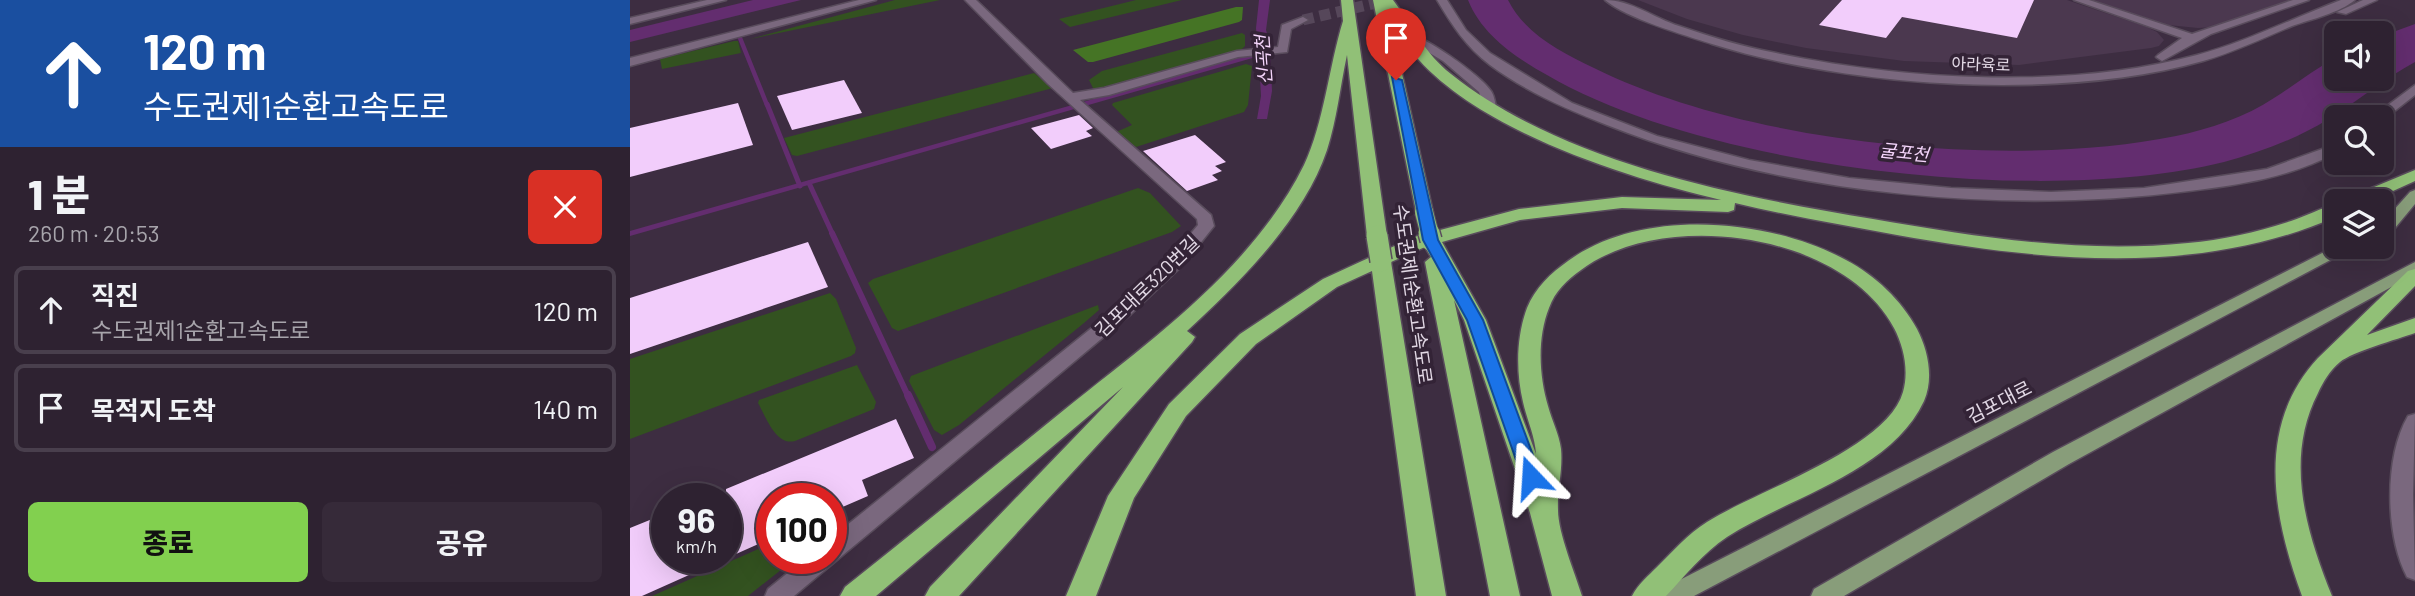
<!DOCTYPE html>
<html lang="ko">
<head>
<meta charset="utf-8">
<style>
  body { margin:0; font-family:Barlow,"Noto Sans KR",sans-serif; background:#362a39; color:#f1f3f6; height:100vh; display:flex; flex-direction:column; font-size:26px; white-space:nowrap }
  * { box-sizing:border-box; margin:0 }
  p { font-size:23px; color:#a7a4ab }
  .icon { flex:none; width:38px; height:38px; fill:none; stroke:currentColor; stroke-width:2; stroke-linecap:round; stroke-linejoin:round }
  .map { position:relative; flex:1; overflow:hidden }
  .panel { display:flex; flex-direction:column; background:#2e2231; width:630px }
  .panel>* { flex:none }
  .guide { background:#1a4fa0; color:#fff; overflow:hidden }
  .fabs { position:absolute; left:1694px; top:21px; display:grid; gap:14px }
  .fabs a { display:grid; place-items:center; width:70px; height:70px; border-radius:10px; background:#2e2231; box-shadow:0 7px 28px #0002,0 0 0 2px #493f4d; font-size:35px }
  .speed { position:absolute; left:21px; top:483px; display:flex; gap:14px; font-size:35px; font-weight:700; text-align:center }
  .speed>* { display:grid; place-content:center; width:91px; height:91px; border-radius:50%; background:#2e2231; box-shadow:0 7px 28px #0002,0 0 0 2px #493f4d; line-height:1 }
  .speed small { font-size:18px; font-weight:400 }
  .speed .limit { border:10px solid #d22; background:#fff; color:#111 }
  .pin { position:absolute; display:grid; place-items:center; width:60px; height:60px; color:#fff; margin:-72px -30px; border-radius:50% 50% 50% 0; rotate:-45deg; box-shadow:0 0 7px #0007 }
  .pin .icon { rotate:45deg }
  .me { position:absolute; width:77px; margin:-38px; rotate:340deg; stroke-linejoin:round; filter:drop-shadow(0 0 5px #0008) }
  .turn { display:flex; align-items:center; gap:24px; height:147px; padding:0 28px; font-size:32px }
  .turn .icon { width:91px; height:91px; stroke-width:2.5 }
  .turn b { display:block; font-size:49px; line-height:60px }
  .round { display:grid; place-items:center; flex:none; width:74px; height:74px; border-radius:10px; background:#362a39 }
  .head { display:flex; align-items:center; justify-content:space-between; height:119px; padding:0 28px }
  h1 { font-size:42px; font-weight:800; line-height:52px }
  .cta { display:flex; gap:14px; margin-top:auto; padding:14px 28px }
  .cta a { flex:1; height:80px; border-radius:10px; background:#82d04f; color:#111; font-size:28px; font-weight:800; line-height:80px; text-align:center }
  .cta a+a { background:#362a39; color:#f1f3f6 }
  ul { padding:0; list-style:none }
  li { display:flex; align-items:center; gap:21px; height:88px; margin:0 14px 10px; padding:0 14px; border:4px solid #493f4d; border-radius:10px }
  li div { flex:1 }
  li b { display:block; font-size:26px }
  li em { font-style:normal }
  main { display:flex; flex:1; min-height:0 }
  .map>svg:first-child { display:block }
  .built { fill:#4b384f }
  .green { fill:#335220 }
  .forest { fill:#457425 }
  .water { fill:#632d6f }
  .lines { fill:none; stroke-linecap:round; stroke-linejoin:round }
  .stream-far3 { stroke:#632d6f; stroke-width:4.5 }
  .stream-far2 { stroke:#632d6f; stroke-width:5 }
  .stream-far1 { stroke:#632d6f; stroke-width:6 }
  .stream { stroke:#632d6f; stroke-width:8 }
  .building { fill:#f2cdfb }
  .minor-tunnel { stroke:#56475a; stroke-width:11; stroke-dasharray:11 6; stroke-linecap:butt }
  .minor-casing { stroke:#594c5c; stroke-width:3 }
  .major-casing { stroke:#594c5c; stroke-width:3 }
  .highway-casing { stroke:#594c5c; stroke-width:3 }
  .minor { fill:#7a687e; fill-rule:evenodd }
  .major { fill:#889d7a; fill-rule:evenodd }
  .highway { fill:#91c077; fill-rule:evenodd }
  .highway-bridge-far1-casing { stroke:#594c5c; stroke-width:20; stroke-linecap:butt }
  .highway-bridge-casing { stroke:#594c5c; stroke-width:24; stroke-linecap:butt }
  .highway-bridge-far1 { stroke:#91c077; stroke-width:18 }
  .highway-bridge { stroke:#91c077; stroke-width:21 }
  .route { fill:#1a73e8; stroke:#114b97; stroke-width:2 }
  .labels { text-anchor:middle; stroke-width:7; stroke-linejoin:round; paint-order:stroke }
  .far-street-label { font-size:16px; fill:#e2d8e5; stroke:#332336 }
  .far-water-label { font-size:18px; font-style:italic; fill:#f5d6fc; stroke:#332336 }
  .street-label { font-size:19px; fill:#e2d8e5; stroke:#332336 }
</style>
</head>
<body>
<main>
<section class="panel">
<div class="guide">
<div class="turn"><svg class="icon" aria-label="ahead" viewBox="0 0 24 24"><path d="M12 20V5M6 11l6-6 6 6"/></svg><div><b>120 m</b>수도권제1순환고속도로</div></div>
</div>
<div class="head"><div><h1>1 분</h1><p>260 m · 20:53</p></div><a class="round" style="background:#d93025;color:#fff"><svg class="icon" aria-label="close" viewBox="0 0 24 24"><path d="M6 6l12 12M18 6L6 18"/></svg></a></div>
<ul>
<li><svg class="icon" aria-label="ahead" viewBox="0 0 24 24"><path d="M12 20V5M6 11l6-6 6 6"/></svg><div><b>직진</b><p>수도권제1순환고속도로</p></div><em>120 m</em></li>
<li><svg class="icon" aria-label="arrive" viewBox="0 0 24 24"><path d="M6 21V4h12l-3 4 3 4H6"/></svg><div><b>목적지 도착</b></div><em>140 m</em></li>
</ul>
<div class="cta"><a>종료</a><a>공유</a></div>
</section>
<div class="map">
<svg width="1785" height="596" viewBox="0 0 1785 596">
  <rect width="100%" height="100%" fill="#3d2d41"/>
  <g class="built">
    <path d="M1008,0H1437L1517,27L1527,32L1534,40L1529,46L1521,48L1389,65L1274,61L1176,48L1113,35L1057,19Z"/>
    <path d="M1461,0H1662L1585,27L1568,28L1538,25Z"/>
  </g>
  <g class="green">
    <path d="M265,0H310L120,39Z"/>
    <path d="M506,0H552L440,27L429,19Z"/>
    <path d="M612,33L615,35V46L611,50L486,87L464,90L459,80L472,71Z"/>
    <path d="M104,41H108L111,53L32,69L30,59Z"/>
    <path d="M616,64L622,66L618,105L614,112L506,147L486,132L502,125L482,105L483,103Z"/>
    <path d="M404,73L423,88L167,156L162,155L154,138Z"/>
    <path d="M508,188L520,193L551,226L542,232L268,331L262,328L238,283L243,279Z"/>
    <path d="M200,293L206,299L226,348L225,353L221,356L0,439V359Z"/>
    <path d="M468,305L469,310L454,323L329,425L312,435L304,430L279,381L281,376Z"/>
    <path d="M227,365L246,402L244,409L165,441C146,446 136,417 128,403L129,400Z"/>
    <path d="M142,543V558H166L118,596H22Z"/>
  </g>
  <path class="forest" d="M606,7H613L612,20L609,22L463,62H458L443,50Z"/>
  <g class="water">
    <path d="M123,0H171L0,42V30Z"/>
    <path d="M629,0H640L636,30L640,44L642,91L637,119H627L631,96L629,58L626,57L0,236V231L618,55L628,50L626,28Z"/>
    <path d="M838,0H878C895,34 931,52 964,68C1117,144 1378,170 1546,136C1579,129 1616,117 1644,98C1665,85 1684,69 1706,58V79H1752V36L1785,24V62C1753,79 1727,102 1697,120C1666,139 1628,153 1594,162C1414,207 1078,169 917,75C885,57 852,35 838,0Z"/>
  </g>
  <g class="lines">
    <path class="stream-far3" d="M110,38L137,105"/>
    <g class="stream-far2">
      <path d="M137,104L170,186"/>
      <path d="M179,183L203,235"/>
    </g>
    <path class="stream-far1" d="M202,233L278,396"/>
    <path class="stream" d="M278,395L302,447"/>
  </g>
  <g class="building">
    <path d="M1212,0H1404L1387,38L1272,17L1256,38L1189,25Z"/>
    <path d="M214,80L232,113L162,130L147,96Z"/>
    <path d="M108,103L123,145L0,177V128Z"/>
    <path d="M449,115L463,128L456,131L462,136L421,149L401,128Z"/>
    <path d="M565,135L596,162L585,166L592,171L582,175L588,180L557,191L513,151Z"/>
    <path d="M178,242L198,287L0,354V298Z"/>
    <path d="M266,419L284,458L232,480L238,496L201,512V499H142V538L12,596H0V528L37,513V558H96V489Z"/>
  </g>
  <g class="lines">
    <path class="minor-tunnel" d="M673,20L759,0"/>
    <defs>
      <g id="minor">
        <path d="M77,0H96L0,24V18Z"/>
        <path d="M229,0H246L0,66V58Z"/>
        <path d="M335,0H346L443,93L474,88L607,51L648,47L652,25L673,17L678,20L661,29L657,52L608,57L479,95L450,100L581,215L584,226L553,265L501,314L164,596H135L138,589L176,558H201V538L489,306L541,257L568,225L567,219L418,84Z"/>
        <path d="M807,0H817L836,30L860,53L942,103L1027,136L1119,160L1219,178L1321,188L1421,192L1514,188L1637,169L1706,144V153C1661,177 1609,185 1559,191C1373,215 1151,194 977,125C936,109 895,91 860,65C836,47 822,25 807,0Z"/>
        <path d="M975,0C1001,0 1024,18 1049,26C1081,37 1113,47 1146,53C1275,80 1438,90 1567,55C1613,43 1666,17 1711,0H1725C1709,13 1682,19 1662,26C1633,38 1604,52 1573,61C1431,101 1222,88 1082,44C1054,35 996,18 975,0Z"/>
        <path d="M1444,0H1459L1562,34L1663,0H1679L1581,34L1532,61L1526,57L1528,55L1552,38Z"/>
        <path d="M1733,0H1747L1716,14L1707,12Z"/>
        <path d="M773,33C789,31 852,76 861,91C864,95 865,102 866,107L865,110H855L849,92L813,61L773,37Z"/>
        <path d="M1785,85V95L1753,120L1752,117H1742Z"/>
        <path d="M1785,414L1783,495L1785,580L1777,577C1755,535 1754,457 1778,416Z"/>
      </g>
      <g id="major">
        <path d="M1785,190V204L1765,228H1753V222L1780,192Z"/>
        <path d="M1706,246L1725,247L1064,596H1029L1032,589Z"/>
        <path d="M1785,262V274L1439,464L1214,596H1181L1184,589L1423,452Z"/>
      </g>
      <g id="highway">
        <path d="M711,0H723L757,236L754,240L747,242L737,236L717,55C710,87 707,119 697,150C674,219 610,282 557,331L565,337L562,342L329,596H295L300,587L493,387L246,596H210L215,587C288,529 361,469 434,410C521,340 623,268 674,165C694,123 699,66 713,21Z"/>
        <path d="M743,0H763C783,26 794,53 821,74C933,163 1105,196 1243,219C1347,237 1452,254 1558,243C1593,240 1628,232 1661,221C1676,216 1691,208 1706,204V217C1566,277 1413,261 1267,235C1213,225 1159,216 1105,203L1104,210L1098,212L992,208L890,220L812,242L856,320L906,454C905,436 897,420 893,402C886,372 886,338 897,308C905,288 921,273 938,261C1011,207 1139,218 1216,260C1246,276 1271,300 1287,329C1298,350 1304,378 1294,401C1261,472 1159,497 1097,537C1073,553 1055,576 1036,596H1002C1008,584 1018,576 1027,567C1043,551 1058,534 1077,522C1125,491 1257,449 1273,392C1279,371 1274,347 1264,328C1213,232 1033,208 951,270C937,280 925,291 919,308C907,338 909,376 918,406C922,421 929,434 931,449C933,470 927,490 928,510C928,533 945,573 952,596H922L900,513L834,320L824,300L890,596H860L795,262L801,257L795,247L761,262L816,596H786L742,271L707,287L626,344L556,416L504,498L466,596H436L478,496L539,404L610,334L693,279L784,237L889,209L992,197L1091,200C998,178 855,133 789,60C776,46 767,28 758,11L803,212L794,218L787,216Z"/>
        <path d="M1785,170V181L1741,201H1717L1720,197Z"/>
        <path d="M1785,269V286L1737,335L1785,318V333C1768,339 1722,352 1710,362C1700,370 1693,382 1688,393C1654,459 1676,532 1702,596H1672C1643,517 1625,426 1688,358L1778,271Z"/>
      </g>
    </defs>
    <use href="#minor" class="minor-casing"/>
    <use href="#major" class="major-casing"/>
    <use href="#highway" class="highway-casing"/>
    <use href="#minor" class="minor"/>
    <use href="#major" class="major"/>
    <use href="#highway" class="highway"/>
    <defs>
      <path id="highway-bridge-far1" d="M794,212L800,235"/>
      <g id="highway-bridge">
        <path d="M799,233L801,240"/>
        <path d="M747,236L751,261"/>
      </g>
    </defs>
    <use href="#highway-bridge-far1" class="highway-bridge-far1-casing"/>
    <use href="#highway-bridge" class="highway-bridge-casing"/>
    <use href="#highway-bridge-far1" class="highway-bridge-far1"/>
    <use href="#highway-bridge" class="highway-bridge"/>
  </g>
  <path class="route" d="M762,77L772,80L808,240L853,320L911,477L908,482L901,485L894,482L892,477L837,320L793,240Z"/>
  <g class="labels">
    <g class="far-street-label">
      <text transform="translate(1351 64) rotate(2)" y="6">아라육로</text>
    </g>
    <g class="far-water-label">
      <text transform="translate(634 60) rotate(-94)" y="6">신곡천</text>
      <text transform="translate(1274 153) rotate(6)" y="6">굴포천</text>
    </g>
    <g class="street-label">
      <text transform="translate(517 286) rotate(-44)" y="7">김포대로320번길</text>
      <text transform="translate(783 294) rotate(82)" y="7">수도권제1순환고속도로</text>
      <text transform="translate(1369 402) rotate(-27)" y="7">김포대로</text>
    </g>
  </g>
</svg>
<div class="fabs">
<a><svg class="icon" aria-label="sound" viewBox="0 0 24 24"><path d="M4 9h4l5-4v14l-5-4H4zM17 9q2 3 0 6"/></svg></a>
<a><svg class="icon" aria-label="search" viewBox="0 0 24 24"><circle cx="10" cy="10" r="6"/><path d="M15 15l6 6"/></svg></a>
<a><svg class="icon" aria-label="layers" viewBox="0 0 24 24"><path d="M12 4l9 5-9 5-9-5zM3 14l9 5 9-5"/></svg></a>
</div>
<div class="speed"><div>96<small>km/h</small></div><div class="limit">100</div></div>
<div class="pin" style="left:766px;top:80px;background:#d93025"><svg class="icon" aria-label="arrive" viewBox="0 0 24 24"><path d="M6 21V4h12l-3 4 3 4H6"/></svg></div>
<svg class="me" style="left:901px;top:477px" viewBox="-20 -20 40 40"><path d="M0-17L14 15 0 8-14 15z" fill="#1a73e8" stroke="#fff" stroke-width="4"/></svg>
</div>
</main>
</body>
</html>
